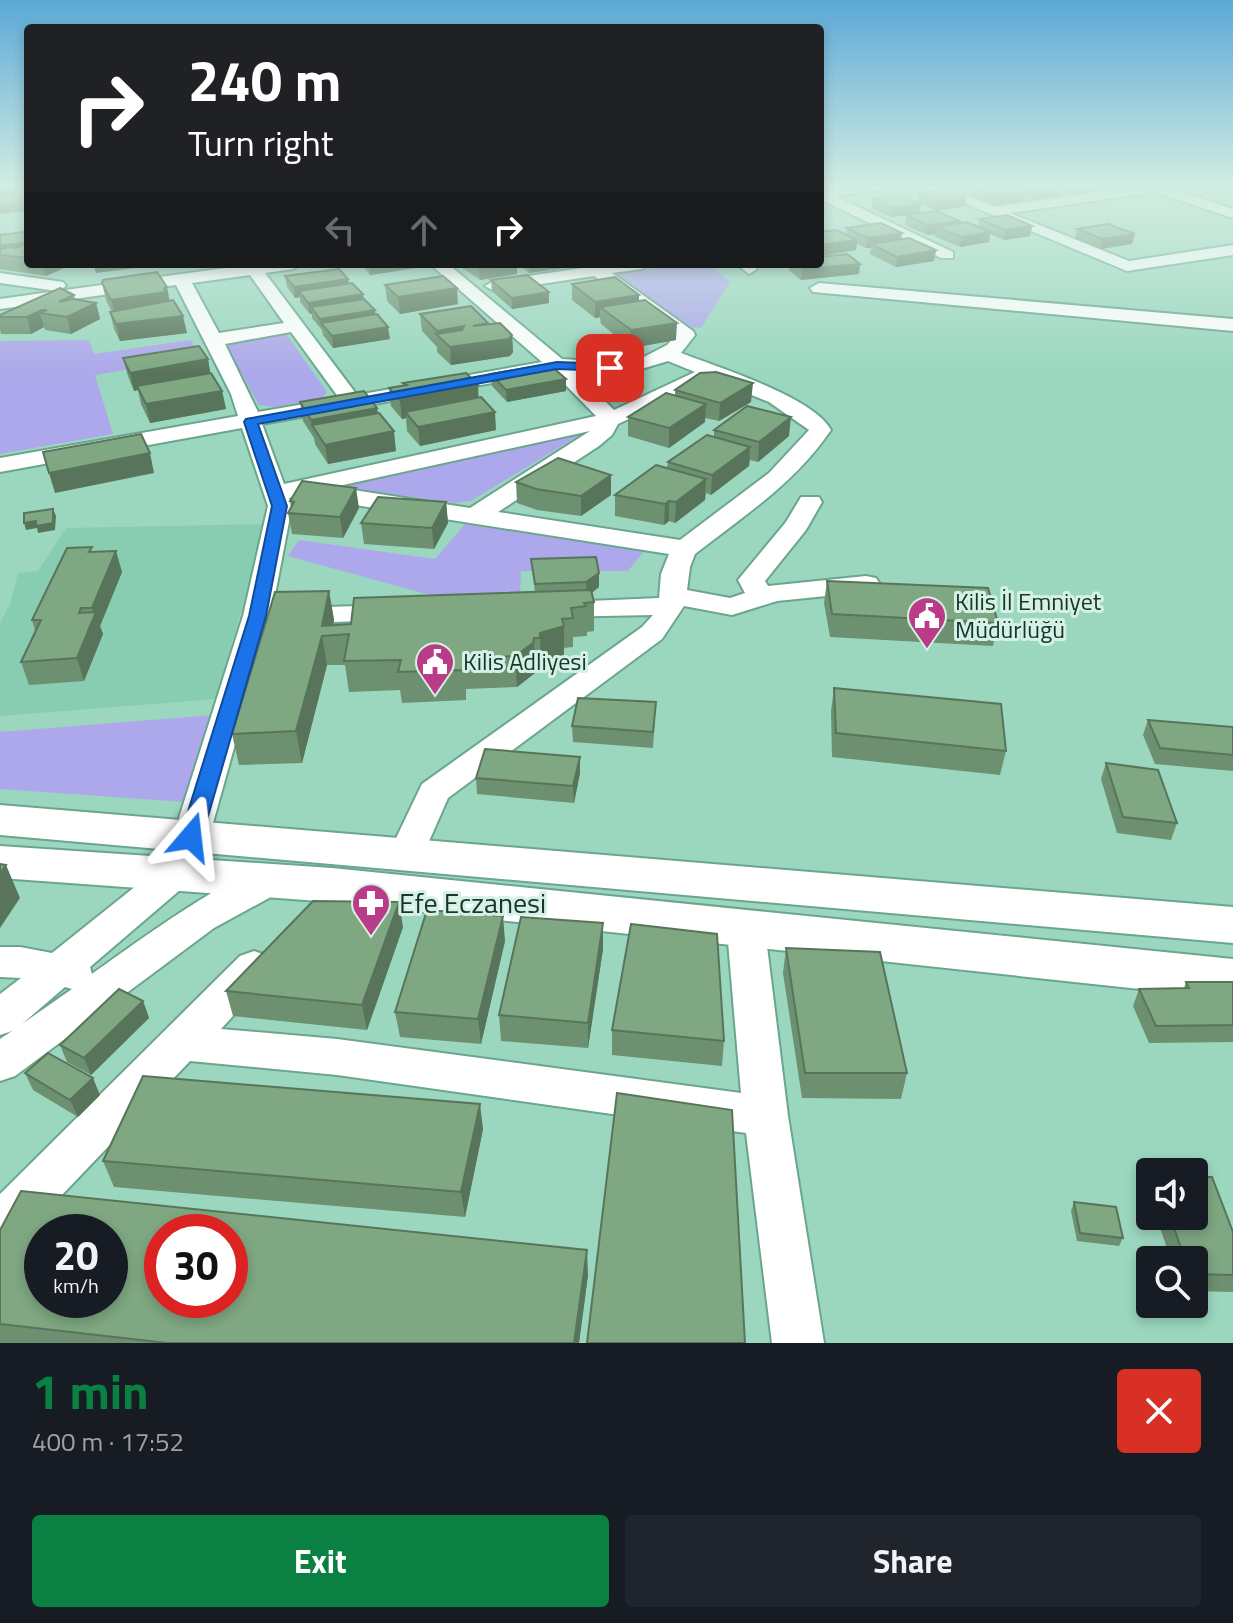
<!DOCTYPE html>
<html lang="en">
<head>
<meta charset="utf-8">
<style>
  body { margin:0; font-family:"Titillium Web",sans-serif; background:#20242c; color:#f1f3f6; height:100vh; display:flex; flex-direction:column; font-size:30px; white-space:nowrap }
  * { box-sizing:border-box; margin:0 }
  p { font-size:26px; color:#9ea1a6 }
  .icon { flex:none; width:44px; height:44px; fill:none; stroke:currentColor; stroke-width:2; stroke-linecap:round; stroke-linejoin:round }
  .map { position:relative; height:1343px; overflow:hidden }
  .details { display:flex; flex-direction:column; background:#171b24; flex:1 }
  .details>* { flex:none }
  .hud { position:absolute; left:24px; top:24px; width:800px; height:244px; border-radius:8px; box-shadow:0 4px 12px #0003; background:#202124; color:#fff; overflow:hidden }
  .buttons { position:absolute; left:1136px; top:1158px; display:grid; gap:16px }
  .buttons a { display:grid; place-items:center; width:72px; height:72px; border-radius:8px; background:#171b24; box-shadow:0 4px 12px #0003; font-size:40px }
  .speed { position:absolute; left:24px; top:1214px; display:flex; gap:16px; font-size:40px; font-weight:700; text-align:center }
  .speed>* { display:grid; place-content:center; width:104px; height:104px; border-radius:50%; background:#171b24; box-shadow:0 4px 12px #0003; line-height:1 }
  .speed small { font-size:20px; font-weight:400 }
  .speed .limit { border:12px solid #d22; background:#fff; color:#111 }
  .pin { position:absolute; display:grid; place-items:center; width:68px; height:68px; color:#fff; margin:-34px; border-radius:16px; box-shadow:0 4px 12px #0006 }
  .me { position:absolute; width:88px; margin:-44px; rotate:17deg; stroke-linejoin:round; filter:drop-shadow(0 0 6px #0008) }
  .turn { display:flex; align-items:center; gap:28px; height:168px; padding:0 32px; font-size:36px }
  .turn .icon { width:104px; height:104px; stroke-width:2.5 }
  .turn b { display:block; font-size:56px; line-height:68px }
  .lanes { display:flex; align-items:center; height:76px; padding:0 32px; background:#0003; justify-content:center; gap:40px; direction:ltr }
  .lanes .off { opacity:.35 }
  .round { display:grid; place-items:center; flex:none; width:84px; height:84px; border-radius:8px; background:#20242c }
  .headline { display:flex; align-items:center; justify-content:space-between; height:136px; padding:0 32px }
  h1 { font-size:48px; font-weight:700; line-height:60px; color:#0b8043 }
  .primary-button { display:flex; gap:16px; margin-top:auto; padding:16px 32px }
  .primary-button a { flex:1; height:92px; border-radius:8px; background:#0b8043; color:#fff; font-size:32px; font-weight:700; line-height:92px; text-align:center }
  .primary-button a+a { background:#20242c; color:#f1f3f6 }
  .map>svg:first-child { display:block }
  .built { fill:#88ccb1 }
  .green { fill:#ada8eb }
  .lines { fill:none; stroke-linecap:round; stroke-linejoin:round }
  .minor-casing { stroke:#6ba58e; stroke-width:4 }
  .major-casing { stroke:#6ba58e; stroke-width:4 }
  .minor { fill:#fff; fill-rule:evenodd }
  .major { fill:#fff; fill-rule:evenodd }
  .wall { fill:#6c9070 }
  .shaded-wall { fill:#58755b }
  .building { fill:#7ea782; stroke:#58755b; stroke-width:2; fill-rule:evenodd }
  .route { fill:#1a73e8; stroke:#114b97; stroke-width:2 }
  .labels { text-anchor:middle; stroke-width:6; stroke-linejoin:round; paint-order:stroke }
  .poi-label { font-size:24px; fill:#1b332a; stroke:#d3f1e4; text-anchor:start }
  .near-poi-label { font-size:28px; fill:#1b332a; stroke:#d3f1e4; text-anchor:start }
</style>
</head>
<body>
<div class="map">
<svg width="1233" height="1343" viewBox="0 0 1233 1343">
  <rect width="100%" height="100%" fill="#9bd7bf"/>
  <path class="built" d="M266,524L216,699L0,716V623L10,604L18,573L38,571L66,528Z"/>
  <g class="green">
    <path d="M675,264H709L730,282L701,328L692,327L611,276Z"/>
    <path d="M284,331L327,392L322,398L275,407L259,405L224,341Z"/>
    <path d="M89,340L94,354L191,340L200,358L95,375L113,434L0,454V341Z"/>
    <path d="M572,435L578,436L471,501L456,503L338,486L341,483Z"/>
    <path d="M465,524L644,551L628,571H521L520,598L426,594L288,556L299,540L435,559Z"/>
    <path d="M213,715L185,802L0,789V732Z"/>
  </g>
  <g class="lines">
    <defs>
      <g id="minor">
        <path d="M0,185H28L0,192Z"/>
        <path d="M852,185H891L884,189L835,196L953,252V258H941L820,199V190Z"/>
        <path d="M921,185H941L994,207L1144,185H1182L1174,189L1233,209V218L1155,192L1010,213L1129,261L1233,245V255L1127,271Z"/>
        <path d="M254,264H301L293,269L265,273L357,395L542,362L430,264H448L562,359L610,362L640,359L667,345L676,335L594,276L494,291L485,286L494,281L609,264H650L642,269L612,273L693,331L695,335L681,353C717,367 814,397 831,430C796,482 744,516 695,554L690,567L687,590L730,598L745,593L738,580L786,522L801,497H819L822,502L806,530L765,581L768,586L866,576L876,578L880,584L876,590L866,592L777,601L732,615L684,606L662,639L448,798L419,864L406,868L393,864L388,855L422,784L642,627L653,615L552,617L542,615L538,609L542,603L659,598L661,574L669,554L317,499L306,494L289,498L292,506L271,616L209,837L204,846L191,849L178,846L173,837L243,616L268,506L242,428L0,472V458L238,416L231,394L176,285L0,309V299L57,291L0,283V273L63,282L66,286L58,291ZM250,275L284,323L219,333L192,283ZM291,332L339,398L258,412L225,344ZM668,361L695,372L614,410L576,372L628,373ZM553,372L596,416L284,484L262,424ZM712,379L769,402L809,430L769,473L680,540L498,512L599,446L612,435L618,424ZM590,431L470,508L334,487Z"/>
        <path d="M736,264H753L757,269L749,274Z"/>
        <path d="M819,283L1233,319V331L813,292L810,288Z"/>
        <path d="M392,605L402,607L406,613L402,619L292,624L282,622L278,616L282,610L292,608Z"/>
        <path d="M174,862L187,866L192,875L187,884L90,967L92,974C122,953 238,867 268,869C272,869 276,871 280,872L286,882L280,892L214,928L15,1076L0,1081V1039L12,1031L0,1035V994L21,978L0,977V947H20L52,953L161,866ZM65,987L72,989L22,1024Z"/>
        <path d="M746,915L760,920L765,930L788,1116L824,1343H772L746,1133L337,1075L190,1061L17,1242L0,1249V1194L240,956L254,951L268,956L274,967L268,978L221,1029L337,1039L741,1093L727,930L732,920Z"/>
      </g>
      <g id="major">
        <path d="M0,805L1233,907V943L0,835Z"/>
        <path d="M0,846L332,868L1233,959V999L332,902L0,878Z"/>
      </g>
    </defs>
    <use href="#minor" class="minor-casing"/>
    <use href="#major" class="major-casing"/>
    <use href="#minor" class="minor"/>
    <use href="#major" class="major"/>
  </g>
  <g class="wall">
    <path d="M946,185H1135L1113,188L1104,185L1103,190L1072,194L1059,190L1058,196L1032,200L1023,196L1022,201L995,205L970,195L971,190L961,191Z"/>
    <path d="M918,193L966,197L965,206L936,211L921,204L919,213L958,224L978,227L979,219L1032,226L1030,236L1004,240L990,234L989,242L960,247L934,236L935,234L927,235L905,225L906,215L891,217L872,208L873,199L917,202Z"/>
    <path d="M847,228L902,239L936,250L934,261L896,267L870,254L871,248H866L857,244L856,250L820,256V232L846,235Z"/>
    <path d="M1077,229L1132,244L1100,249L1075,239Z"/>
    <path d="M0,235L28,242V264H63L64,268L46,276L0,269Z"/>
    <path d="M361,264H416V268L370,275Z"/>
    <path d="M461,264H517V274L480,280L461,267Z"/>
    <path d="M518,264H570V267L529,273Z"/>
    <path d="M789,264H860L859,274L801,280L789,270Z"/>
    <path d="M285,276L348,279L349,283L363,294L364,299L375,315L390,339L333,348L323,335L322,330L312,318V314H310L300,302V297L295,298L287,287Z"/>
    <path d="M491,280L549,303L512,309L492,291Z"/>
    <path d="M102,283L170,301L187,333L120,341L114,329L110,312H112L106,300Z"/>
    <path d="M572,284L639,295V301L676,340L631,348L601,324L600,317L595,318L572,300Z"/>
    <path d="M385,285L458,304L400,314L387,301Z"/>
    <path d="M74,295L75,299L96,303L100,319L71,334L45,330L44,327L31,334H1L0,330V315Z"/>
    <path d="M420,314L488,324L512,335L513,352L510,356L451,365L437,352V347L422,331Z"/>
    <path d="M123,358L208,359L210,373L222,391L226,409L150,423L141,404L138,390L134,391L128,376Z"/>
    <path d="M491,374L566,391L507,402L492,386Z"/>
    <path d="M403,383L479,398L496,430L420,446L407,431L406,418L402,419L391,406L389,388L403,385Z"/>
    <path d="M675,390L751,402L719,421L705,418V422L669,448L628,436V417L675,395Z"/>
    <path d="M300,402L377,408L378,413L396,451L328,464L315,444L314,438L303,421Z"/>
    <path d="M714,430L789,436L758,462L750,460L749,466L711,495L706,493L705,500L675,523L669,521L664,525L615,516V495L667,468L668,462L714,437Z"/>
    <path d="M611,475V495L581,516L537,510L517,503L516,482Z"/>
    <path d="M290,501L359,508L343,538L292,534L288,513L291,508Z"/>
    <path d="M446,502L448,523L434,549L364,544L361,523Z"/>
    <path d="M93,552L122,572L100,626L103,634L84,681L29,685L21,662L35,631L32,620Z"/>
    <path d="M531,559L599,573V587L592,593L594,602V631L587,632V636L573,637V647L564,648V656L541,663V668H535V673L517,687L466,689V700L402,703L400,690L349,692L345,665H327L302,763L239,765L232,734L329,591L334,620L333,625L351,624L535,592Z"/>
    <path d="M827,581L998,623L993,646L830,637L824,603Z"/>
    <path d="M834,688L1006,751L1000,775L832,757L831,711Z"/>
    <path d="M656,702L653,748L573,742L572,726Z"/>
    <path d="M1148,720L1233,727V771L1155,764L1143,735Z"/>
    <path d="M1106,763L1177,823L1171,840L1117,833L1101,779Z"/>
    <path d="M580,773L574,803L477,794L476,778Z"/>
    <path d="M603,923V949L588,1048L501,1041L499,1015Z"/>
    <path d="M403,927L367,1030L233,1016L226,991Z"/>
    <path d="M505,941L481,1044L400,1037L395,1012Z"/>
    <path d="M786,948L907,1073L901,1099L802,1098L783,973Z"/>
    <path d="M1186,982H1233V1042L1149,1043L1133,1006L1139,989L1184,988Z"/>
    <path d="M143,1001L149,1018L91,1075L67,1062L60,1045Z"/>
    <path d="M612,1030L724,1041L722,1066L612,1055Z"/>
    <path d="M25,1073L100,1095L78,1117L33,1090Z"/>
    <path d="M483,1129L465,1217L114,1187L103,1161Z"/>
    <path d="M1074,1202L1123,1238L1119,1246L1077,1241L1071,1211Z"/>
    <path d="M1156,1216H1194L1233,1232V1292L1194,1291V1260H1171Z"/>
    <path d="M0,1230L588,1275L579,1343H0Z"/>
  </g>
  <g class="shaded-wall">
    <path d="M16,185L20,199L0,201V187Z"/>
    <path d="M962,185H995L972,186L971,190L961,191Z"/>
    <path d="M1073,185H1104L1103,190L1072,194Z"/>
    <path d="M1114,185H1135L1113,188Z"/>
    <path d="M1060,187L1058,196L1032,200L1034,190Z"/>
    <path d="M1024,192L1022,201L995,205L997,196Z"/>
    <path d="M966,197L965,206L936,211L937,201Z"/>
    <path d="M22,202L25,211L0,214V204Z"/>
    <path d="M921,204L919,213L891,217L893,208Z"/>
    <path d="M959,221L957,230L936,227L935,234L927,235L928,225Z"/>
    <path d="M1032,226L1030,236L1004,240L1005,230Z"/>
    <path d="M990,232L989,242L960,247L962,237Z"/>
    <path d="M902,233L901,243L871,244V248H866L867,238Z"/>
    <path d="M1135,234L1132,244L1100,249L1102,239Z"/>
    <path d="M857,240L856,250L820,256L821,246Z"/>
    <path d="M28,242L0,255V246Z"/>
    <path d="M936,250L934,261L896,267L897,257Z"/>
    <path d="M43,264H63L64,268L46,276Z"/>
    <path d="M93,264H150L151,266L96,273Z"/>
    <path d="M369,264H416V268L370,275Z"/>
    <path d="M517,264V274L480,280L479,269Z"/>
    <path d="M529,264H570V267L529,273Z"/>
    <path d="M860,264L859,274L801,280L802,269Z"/>
    <path d="M348,279L350,290L299,291L300,297L295,298L294,287Z"/>
    <path d="M167,287L170,303L115,316L111,300Z"/>
    <path d="M457,288L458,304L400,314L398,297Z"/>
    <path d="M549,292V303L512,309V298Z"/>
    <path d="M363,294L364,305L311,307L312,314H310L308,303Z"/>
    <path d="M639,295V311L600,307V317L595,318V302Z"/>
    <path d="M96,303L100,319L71,334L67,317Z"/>
    <path d="M42,310L43,314L40,313L44,327L31,334L27,317Z"/>
    <path d="M375,310L376,322L321,323L322,330L320,319Z"/>
    <path d="M183,316L187,333L120,341L116,324Z"/>
    <path d="M677,323L676,340L631,348V330Z"/>
    <path d="M464,326L465,344L437,335V331Z"/>
    <path d="M388,327L390,339L333,348L332,336Z"/>
    <path d="M512,335L513,352L510,356L451,365L450,347Z"/>
    <path d="M208,359L211,377L137,386L138,390L134,391L130,373Z"/>
    <path d="M566,379V391L507,402L506,390Z"/>
    <path d="M753,383L751,402L719,421L720,403Z"/>
    <path d="M478,385L479,404L405,412L406,418L402,419L400,400Z"/>
    <path d="M222,391L226,409L150,423L146,404Z"/>
    <path d="M706,404L705,422L669,448V428Z"/>
    <path d="M377,408L380,427L312,426L311,420Z"/>
    <path d="M495,412L496,430L420,446L418,427Z"/>
    <path d="M791,417L789,436L758,462L759,442Z"/>
    <path d="M394,431L396,451L328,464L325,445Z"/>
    <path d="M750,447L749,466L711,495L712,475Z"/>
    <path d="M150,453L154,473L55,493L49,473Z"/>
    <path d="M611,475V495L581,516V496Z"/>
    <path d="M706,479L705,500L675,523L676,502Z"/>
    <path d="M356,488L359,508L343,538L340,517Z"/>
    <path d="M669,501V521L664,525L665,504Z"/>
    <path d="M446,502L448,523L434,549L432,528Z"/>
    <path d="M53,509L56,516L55,530L38,533L37,528L26,530L24,523Z"/>
    <path d="M116,551L122,572L100,626L103,634L84,681L77,658L95,616L92,608Z"/>
    <path d="M599,573V587L587,596L586,582Z"/>
    <path d="M329,591L334,620L331,635L322,626Z"/>
    <path d="M564,626V656L541,663V668L540,633Z"/>
    <path d="M322,636L327,665L302,763L296,731Z"/>
    <path d="M534,638L535,673L517,687L515,656Z"/>
    <path d="M580,757V773L574,803L573,786Z"/>
    <path d="M6,865L20,898L0,928V874Z"/>
    <path d="M399,902L403,927L367,1030L362,1005Z"/>
    <path d="M503,916L505,941L481,1044L478,1019Z"/>
    <path d="M603,923V949L588,1048V1023Z"/>
    <path d="M143,1001L149,1018L91,1075L84,1058Z"/>
    <path d="M93,1078L100,1095L78,1117L70,1100Z"/>
    <path d="M480,1104L483,1129L465,1217L461,1192Z"/>
    <path d="M587,1250L588,1275L579,1343H574Z"/>
  </g>
  <g class="building">
    <path d="M975,185H1007L1024,192L997,196L972,186Z"/>
    <path d="M1020,185H1056L1060,187L1034,190Z"/>
    <path d="M946,189L966,197L937,201L918,193Z"/>
    <path d="M20,193L22,202L0,204V196Z"/>
    <path d="M901,195L921,204L893,208L873,199Z"/>
    <path d="M936,211L959,221L928,225L906,215Z"/>
    <path d="M1007,215L1032,226L1005,230L979,219Z"/>
    <path d="M967,222L990,232L962,237L936,227Z"/>
    <path d="M881,223L902,233L867,238L847,228Z"/>
    <path d="M1108,224L1135,234L1102,239L1077,229Z"/>
    <path d="M836,230L857,240L820,245V232Z"/>
    <path d="M23,232L28,242L0,246V235Z"/>
    <path d="M909,238L936,250L897,257L871,244Z"/>
    <path d="M28,243V258L0,255V250L9,247L16,248Z"/>
    <path d="M847,254L860,264L802,269L795,264H820V257Z"/>
    <path d="M471,264H517L479,269Z"/>
    <path d="M339,269L348,279L294,287L285,276Z"/>
    <path d="M157,272L167,287L164,288L166,292L111,300L102,283L103,280Z"/>
    <path d="M527,275L549,292L512,298L491,280Z"/>
    <path d="M443,276L457,288L398,297L385,285Z"/>
    <path d="M615,277L639,295L595,302L572,284Z"/>
    <path d="M352,283L363,294L308,303L299,291Z"/>
    <path d="M60,288L74,295L59,302L73,299L96,303L67,317L40,313L47,310H42L27,317H0V315Z"/>
    <path d="M364,299L375,310L320,319L311,307Z"/>
    <path d="M173,300L183,316L116,324L110,312Z"/>
    <path d="M645,300L677,323L631,330L600,307Z"/>
    <path d="M471,306L488,323L473,326L500,323L512,335L509,339L450,347L436,334L462,330L464,326L437,331L420,314Z"/>
    <path d="M377,314L388,327L332,336L321,323Z"/>
    <path d="M199,346L208,359L130,373L123,358Z"/>
    <path d="M549,364L566,379L506,390L491,374Z"/>
    <path d="M716,372L753,383L720,403L675,390L700,373Z"/>
    <path d="M211,373L222,391L146,404L137,386Z"/>
    <path d="M466,373L478,385L400,400L389,388L407,385L403,383Z"/>
    <path d="M364,391L377,408L311,420L300,402Z"/>
    <path d="M666,393L706,404L669,428L628,417Z"/>
    <path d="M481,397L495,412L418,427L405,412Z"/>
    <path d="M747,406L791,417L759,442L714,430Z"/>
    <path d="M379,413L394,431L325,445L312,425Z"/>
    <path d="M141,434L150,453L49,473L43,452Z"/>
    <path d="M707,435L750,447L712,475L668,462Z"/>
    <path d="M558,458L611,475L581,496L536,489L516,482Z"/>
    <path d="M656,465L706,479L676,502L669,501L665,504L615,495Z"/>
    <path d="M302,481L356,488L340,517L288,513L294,502L290,501Z"/>
    <path d="M378,497L446,502L432,528L361,523Z"/>
    <path d="M53,509V523L36,526V521L24,523V513Z"/>
    <path d="M92,547L89,552L116,551L92,608H81L79,613L96,612L77,658L21,662L41,620H32L67,548Z"/>
    <path d="M596,557L599,573L586,582L535,584L531,559Z"/>
    <path d="M827,581L988,588L998,623L832,614Z"/>
    <path d="M591,590L594,602L584,603L586,606L571,608L573,618L562,619L564,626L540,633V638H534L533,643L515,656L463,659V670L398,672L401,660L344,661L349,634L322,636L296,731L232,734L275,592L329,591L322,626L351,624L354,598Z"/>
    <path d="M834,688L1001,704L1006,751L836,733Z"/>
    <path d="M578,698L656,702L653,732L572,726Z"/>
    <path d="M1148,720L1233,727V755L1160,748Z"/>
    <path d="M485,749L580,757L573,786L476,778Z"/>
    <path d="M1106,763L1158,770L1177,823L1123,817Z"/>
    <path d="M0,864L6,865L0,874Z"/>
    <path d="M313,901L399,902L362,1005L226,991Z"/>
    <path d="M427,910L503,916L478,1019L395,1012Z"/>
    <path d="M521,917L603,923L588,1023L499,1015Z"/>
    <path d="M631,924L717,934L724,1041L612,1030Z"/>
    <path d="M786,948L880,952L907,1073H805Z"/>
    <path d="M1186,982H1233V1025L1156,1026L1139,989L1189,988Z"/>
    <path d="M119,989L143,1001L84,1058L60,1045Z"/>
    <path d="M48,1053L93,1078L70,1100L25,1073Z"/>
    <path d="M143,1076L480,1104L461,1192L103,1161Z"/>
    <path d="M617,1093L732,1110L745,1343H587Z"/>
    <path d="M1194,1177H1212L1233,1232V1275L1194,1274V1260H1185L1170,1216H1194Z"/>
    <path d="M21,1191L587,1250L574,1343H167L0,1324V1230ZM42,1232H110V1300H42ZM162,1232H230V1300H162Z"/>
    <path d="M1074,1202L1116,1207L1123,1238L1080,1233Z"/>
  </g>
  <linearGradient id="sky" x2="0" y2="1"><stop stop-color="#5ba8d7"/><stop offset="0.5" stop-color="#d2ede2"/><stop offset="1" stop-color="#d2ede2" stop-opacity="0"/></linearGradient>
  <rect width="1233" height="373" fill="url(#sky)"/>
  <path class="route" d="M557,362L610,364L616,368L610,371L557,369L258,424L287,506L266,616L202,837L199,842H183L180,837L249,616L272,506L244,422L246,419Z"/>
  <defs>
    <symbol id="civic-pin" viewBox="-11 -11 22 30"><path d="M0 17L-7.5 6A9.5 9.5 0 1 1 7.5 6Z" fill="#ba3b87" stroke="#d3f1e4"/><path d="M-.6-6.5H3V-4.5H.6V-3L4-1V1h2V6H-6V1h2V-1L-.6-3ZM-1.2 2.5V6h2.4V2.5Z" fill="#fff"/></symbol>
    <symbol id="pharmacy-pin" viewBox="-11 -11 22 30"><path d="M0 17L-7.5 6A9.5 9.5 0 1 1 7.5 6Z" fill="#ba3b87" stroke="#d3f1e4"/><path d="M-2-6h4v4h4v4h-4v4h-4v-4h-4v-4h4Z" fill="#fff"/></symbol>
  </defs>
  <g fill-rule="evenodd">
    <use href="#civic-pin" x="905" y="594" width="44" height="60"/>
    <use href="#civic-pin" x="413" y="640" width="44" height="60"/>
    <use href="#pharmacy-pin" x="349" y="881" width="44" height="60"/>
  </g>
  <g class="labels">
    <g class="poi-label">
      <text x="955" y="610">Kilis İl Emniyet<tspan x="955" dy="28">Müdürlüğü</tspan></text>
      <text x="463" y="670">Kilis Adliyesi</text>
    </g>
    <g class="near-poi-label">
      <text x="399" y="913">Efe Eczanesi</text>
    </g>
  </g>
</svg>
<div class="buttons">
<a><svg class="icon" aria-label="sound" viewBox="0 0 24 24"><path d="M4 9h4l5-4v14l-5-4H4zM17 9q2 3 0 6"/></svg></a>
<a><svg class="icon" aria-label="search" viewBox="0 0 24 24"><circle cx="10" cy="10" r="6"/><path d="M15 15l6 6"/></svg></a>
</div>
<div class="speed"><div>20<small>km/h</small></div><div class="limit">30</div></div>
<div class="pin" style="left:610px;top:368px;background:#d93025"><svg class="icon" aria-label="arrive" viewBox="0 0 24 24"><path d="M6 21V4h12l-3 4 3 4H6"/></svg></div>
<svg class="me" style="left:191px;top:837px" viewBox="-20 -20 40 40"><path d="M0-17L14 15 0 8-14 15z" fill="#1a73e8" stroke="#fff" stroke-width="4"/></svg>
<div class="hud">
<div class="turn"><svg class="icon" aria-label="right" viewBox="0 0 24 24"><path d="M7 20v-9h11M14 6l5 5-5 5"/></svg><div><b>240 m</b>Turn right</div></div>
<div class="lanes"><svg class="icon off" aria-label="left" viewBox="0 0 24 24"><path d="M17 20v-9H6M10 6l-5 5 5 5"/></svg><svg class="icon off" aria-label="ahead" viewBox="0 0 24 24"><path d="M12 20V5M6 11l6-6 6 6"/></svg><svg class="icon" aria-label="right" viewBox="0 0 24 24"><path d="M7 20v-9h11M14 6l5 5-5 5"/></svg></div>
</div>
</div>
<section class="details">
<div class="headline"><div><h1>1 min</h1><p>400 m · 17:52</p></div><a class="round" style="background:#d93025;color:#fff"><svg class="icon" aria-label="close" viewBox="0 0 24 24"><path d="M6 6l12 12M18 6L6 18"/></svg></a></div>
<div class="primary-button"><a>Exit</a><a>Share</a></div>
</section>
</body>
</html>
